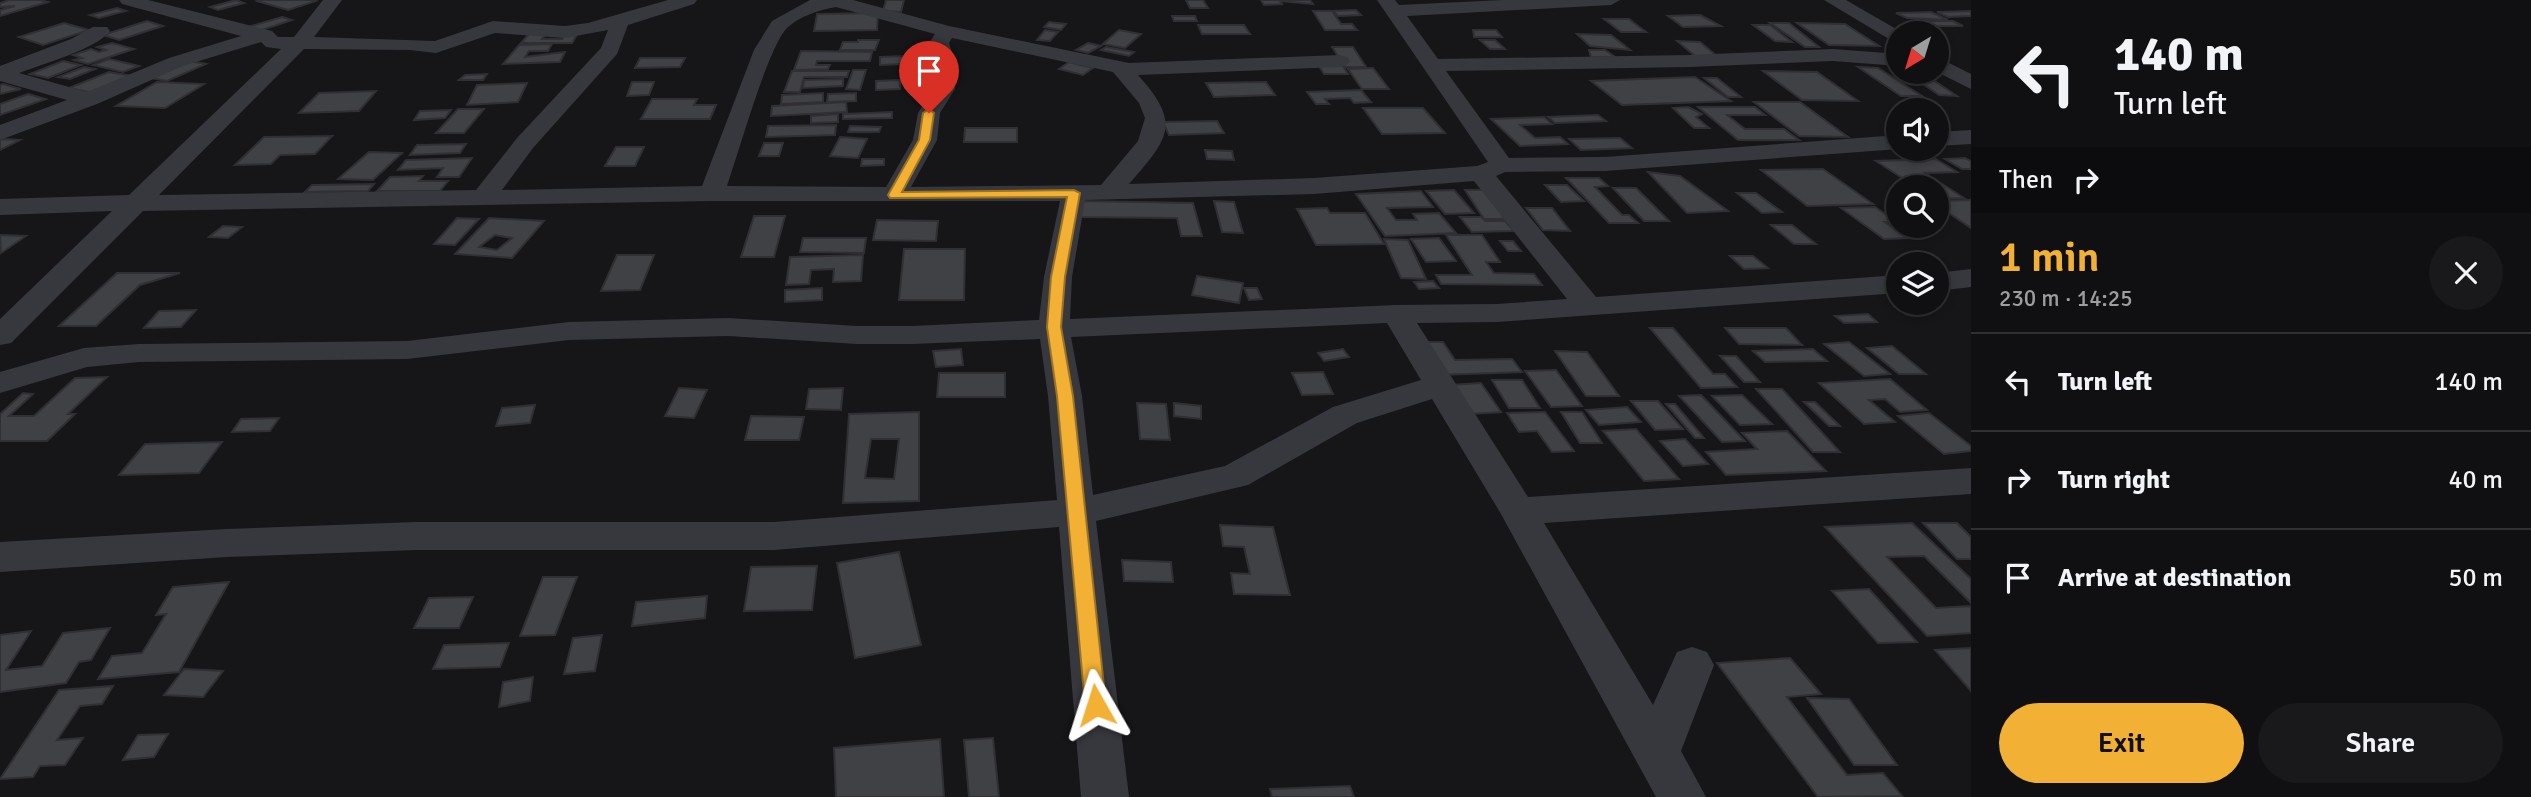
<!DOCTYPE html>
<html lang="en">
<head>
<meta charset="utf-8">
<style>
  body { margin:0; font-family:Signika,sans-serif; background:#19191b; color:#f1f3f6; height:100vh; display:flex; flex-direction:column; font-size:26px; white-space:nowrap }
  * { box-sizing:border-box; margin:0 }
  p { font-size:23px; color:#9c9d9f }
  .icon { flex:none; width:38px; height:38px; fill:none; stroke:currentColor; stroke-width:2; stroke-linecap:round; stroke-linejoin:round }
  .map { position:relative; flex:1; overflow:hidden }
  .sheet { display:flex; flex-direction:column; background:#101012; width:560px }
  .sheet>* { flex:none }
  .hud { background:#101012; color:#f1f3f6; overflow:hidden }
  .needle { width:46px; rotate:218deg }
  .controls { position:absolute; left:1886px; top:21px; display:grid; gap:14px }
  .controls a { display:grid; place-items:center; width:63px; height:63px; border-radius:50%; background:#101012; box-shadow:0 4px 10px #0003,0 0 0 2px #303032; font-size:35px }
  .pin { position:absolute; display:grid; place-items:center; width:60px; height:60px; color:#fff; margin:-72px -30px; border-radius:50% 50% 50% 0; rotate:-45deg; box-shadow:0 0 7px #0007 }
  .pin .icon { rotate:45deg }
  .me { position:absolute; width:77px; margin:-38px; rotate:354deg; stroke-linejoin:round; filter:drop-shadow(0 0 5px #0008) }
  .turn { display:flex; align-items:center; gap:24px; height:147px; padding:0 28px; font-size:32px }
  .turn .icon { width:91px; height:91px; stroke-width:2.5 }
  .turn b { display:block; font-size:49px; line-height:60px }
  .then { display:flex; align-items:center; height:66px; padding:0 28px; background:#0003; gap:14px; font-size:26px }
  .round { display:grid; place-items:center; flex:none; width:74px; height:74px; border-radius:37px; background:#19191b }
  .head { display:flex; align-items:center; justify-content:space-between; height:119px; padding:0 28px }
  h1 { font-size:42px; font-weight:600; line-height:52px; color:#f2b134 }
  .primary-button { display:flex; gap:14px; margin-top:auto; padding:14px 28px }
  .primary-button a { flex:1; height:80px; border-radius:42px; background:#f2b134; color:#111; font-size:28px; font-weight:600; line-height:80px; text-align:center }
  .primary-button a+a { background:#19191b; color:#f1f3f6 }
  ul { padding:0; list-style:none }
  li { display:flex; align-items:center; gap:21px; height:98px; padding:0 28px; border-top:2px solid #303032 }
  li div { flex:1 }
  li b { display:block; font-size:26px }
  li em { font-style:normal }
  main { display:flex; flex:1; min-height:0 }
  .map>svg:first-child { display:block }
  .building { fill:#404145; stroke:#303034; stroke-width:2; fill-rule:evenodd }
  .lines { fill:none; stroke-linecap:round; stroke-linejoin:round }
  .street { fill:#37383d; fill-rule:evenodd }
  .route { fill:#f2b134; stroke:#9d7322; stroke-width:2 }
</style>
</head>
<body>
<main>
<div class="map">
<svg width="1971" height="797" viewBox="0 0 1971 797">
  <rect width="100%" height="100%" fill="#161618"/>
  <g class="building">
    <path d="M9,0H40L48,2L0,16V10L15,6L0,7V3Z"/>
    <path d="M236,0L244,3L218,10L210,7Z"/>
    <path d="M260,0H313L316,1L288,10L257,1Z"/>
    <path d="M886,0H904L901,12L883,11Z"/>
    <path d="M1186,0H1203L1208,8H1190Z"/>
    <path d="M1261,0H1310L1313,4L1280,1L1282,4L1264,5Z"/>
    <path d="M117,8L126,11L99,18L90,15Z"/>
    <path d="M1356,10L1361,15L1338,16L1333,11Z"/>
    <path d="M1313,11H1332L1341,24H1352L1357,30H1325Z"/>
    <path d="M1971,11V16L1948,17L1937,12Z"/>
    <path d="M1931,12L1948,20L1907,18L1896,13Z"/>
    <path d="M878,13L877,30L814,31L817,14Z"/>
    <path d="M1700,15L1721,26L1683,27L1668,16Z"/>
    <path d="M1172,16H1195L1197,21H1174Z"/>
    <path d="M282,17L292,20L259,31L248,27Z"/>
    <path d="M1604,19H1629L1646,32H1621Z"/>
    <path d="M147,21L163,26L119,40L103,35Z"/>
    <path d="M1925,21H1953L1963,26H1936Z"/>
    <path d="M1049,22L1066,24L1061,30L1044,27Z"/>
    <path d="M64,23L89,30L43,45L19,37Z"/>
    <path d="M1770,23H1789L1819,47H1805Z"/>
    <path d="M1797,23L1845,24L1879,46L1829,45Z"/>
    <path d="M1198,25H1244L1250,34H1202Z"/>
    <path d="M1753,25H1770L1792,42L1775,41Z"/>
    <path d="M1045,30L1058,32L1050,41L1037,40Z"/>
    <path d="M1119,30L1141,34L1125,48L1103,44Z"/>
    <path d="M1473,30H1496L1502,37H1474Z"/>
    <path d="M578,33L572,43H521L529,34H546L542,39H562L566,34Z"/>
    <path d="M1577,34L1611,35L1630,50L1590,46Z"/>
    <path d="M858,40H879L875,50H840L843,42H858Z"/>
    <path d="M1480,40H1495L1505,49H1490Z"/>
    <path d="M1677,41L1700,42L1718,57L1695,56Z"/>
    <path d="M112,43L134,49L88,64L74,60L82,58L73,55L91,49L99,52L106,50L97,47Z"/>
    <path d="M1088,43L1101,46L1088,53L1076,50Z"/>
    <path d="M552,44L548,51H529L525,57L565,52L560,62L503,64L519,45Z"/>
    <path d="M1106,47L1134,52L1129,56L1101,50Z"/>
    <path d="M1332,47H1353L1366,67H1345Z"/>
    <path d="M1589,50H1605L1615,57H1591Z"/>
    <path d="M801,51L872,52L870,61H817L816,65H830L828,69L794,70Z"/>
    <path d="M905,56V64L880,65V57Z"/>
    <path d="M640,58H685L680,67L635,68Z"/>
    <path d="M109,59L139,66L123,72L93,65Z"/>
    <path d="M63,61L81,65L48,78L30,74Z"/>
    <path d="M190,61L206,64L167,81L151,78Z"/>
    <path d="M1069,62L1093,68L1083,75L1059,69Z"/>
    <path d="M1319,66H1343L1348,74H1324Z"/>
    <path d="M84,67L95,69L70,79L58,77Z"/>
    <path d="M1858,67L1878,68L1922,96H1901Z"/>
    <path d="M1373,68L1389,89H1362L1348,69Z"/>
    <path d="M853,70H866L860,90L846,89Z"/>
    <path d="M792,71H849L847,77H804L800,92H784Z"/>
    <path d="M1763,71L1817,72L1858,101L1802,100Z"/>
    <path d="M109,72L132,76L93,93L69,88Z"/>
    <path d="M1905,72H1921L1957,96L1939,95Z"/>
    <path d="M487,74L483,80H459L465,75Z"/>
    <path d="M1695,77L1731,101L1622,105L1591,81Z"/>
    <path d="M1704,78H1717L1741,97H1728Z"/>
    <path d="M843,79V86L803,88L804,80Z"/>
    <path d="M900,80V89L876,90V81Z"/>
    <path d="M157,82L204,84L165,108L116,106Z"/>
    <path d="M632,82H654L649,95L627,96Z"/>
    <path d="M1266,82L1275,95L1214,97L1206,83Z"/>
    <path d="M527,83L518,102L467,105L477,85Z"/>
    <path d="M3,84L21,89L0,94V85Z"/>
    <path d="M1361,90L1371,102L1354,103L1350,98L1325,99L1329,104H1316L1307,92Z"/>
    <path d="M376,91L359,111L299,113L319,93Z"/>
    <path d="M823,93V102L781,104L782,95Z"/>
    <path d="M856,93V101L827,102L828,94Z"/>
    <path d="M28,94L46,99L0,115V104Z"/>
    <path d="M652,99H697L694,105H716L710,119H641Z"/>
    <path d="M846,102L847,112L771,116L772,106Z"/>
    <path d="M1754,102H1800L1848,137L1799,136Z"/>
    <path d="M1688,107L1702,114L1696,117L1709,128H1694L1673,108Z"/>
    <path d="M1698,107H1755L1765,115H1727L1745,129H1784L1799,140H1738Z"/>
    <path d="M1363,108H1423L1445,133L1382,134Z"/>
    <path d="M458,109H484L464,133H436Z"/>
    <path d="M451,110L445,118L414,120L420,111Z"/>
    <path d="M892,112V118L843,119V114Z"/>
    <path d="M838,114V122L811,123V116Z"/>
    <path d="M1598,115L1606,121L1555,123L1548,117Z"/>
    <path d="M1544,117L1552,124L1520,125L1535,138L1560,137L1568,144L1520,146L1491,119Z"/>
    <path d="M1217,121L1224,133L1169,135L1163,122Z"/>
    <path d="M836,125L835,135L766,137L768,126Z"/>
    <path d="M850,126L881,127L879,132H848Z"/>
    <path d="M965,128H1017V142H964Z"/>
    <path d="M332,136L315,154L280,155L271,164L235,165L264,137Z"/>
    <path d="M840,137L867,139L858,158L830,156Z"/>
    <path d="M1620,138L1632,148L1581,150L1569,139Z"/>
    <path d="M3,139L20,140L0,150V140Z"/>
    <path d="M764,143H783L779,156H759Z"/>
    <path d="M466,144L460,153L410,155L417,145Z"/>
    <path d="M616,147H644L635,166H605Z"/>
    <path d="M1205,150L1232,151L1234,160L1207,159Z"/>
    <path d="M369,152L402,153L373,180L338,179Z"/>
    <path d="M472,158L459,177H437L443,168L398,170L406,160Z"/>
    <path d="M1965,158L1971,161V169H1962L1945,159Z"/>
    <path d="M862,159H884V165L861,166Z"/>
    <path d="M1936,159L1957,172L1925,173L1964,198L1937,199V187H1916L1876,161Z"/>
    <path d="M1823,169L1873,204L1807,206L1761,170Z"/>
    <path d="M1648,172L1680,176L1728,211L1687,213Z"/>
    <path d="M423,176L419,181H448L440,191H377L390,177Z"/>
    <path d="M1566,178H1599L1608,186L1595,187L1622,215H1629L1638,223H1609Z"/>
    <path d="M374,184L368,191L305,192L312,185Z"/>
    <path d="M1545,185H1567L1584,201L1561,202Z"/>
    <path d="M1613,188H1636L1669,221H1644Z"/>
    <path d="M1454,190L1474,213L1445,214L1426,191Z"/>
    <path d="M1465,190H1485L1505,219H1484Z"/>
    <path d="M1421,191L1433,207L1387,208L1396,220H1417L1413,214L1439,213L1456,233L1385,236L1356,194Z"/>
    <path d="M1737,193H1756L1782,212L1762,213Z"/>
    <path d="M1971,200V228L1937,205V201Z"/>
    <path d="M1078,201L1193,203L1202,236H1181L1177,218L1080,217Z"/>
    <path d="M1214,201L1234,202L1243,233L1222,232Z"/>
    <path d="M1875,207L1897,222H1885L1908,238L1884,239L1841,208Z"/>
    <path d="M1327,208L1330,213H1365L1384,244L1316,245L1297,209Z"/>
    <path d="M1526,208H1552L1570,231L1543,230Z"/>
    <path d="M754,216H785L774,257H741Z"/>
    <path d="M1460,217H1481L1485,221H1505L1514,231L1472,232Z"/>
    <path d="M457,218L479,219L455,245L434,244Z"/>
    <path d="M489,218L544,221L512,258L455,254ZM495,235L512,238L497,250L479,247Z"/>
    <path d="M877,220L938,221L936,241L873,240Z"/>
    <path d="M1771,225H1792L1816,244H1794Z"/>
    <path d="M223,226L242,227L228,238L209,237Z"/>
    <path d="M0,235L26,236L1,253Z"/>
    <path d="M1446,235H1482L1500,262H1486L1494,273L1534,274L1542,285L1441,284L1436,275H1472Z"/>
    <path d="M803,238H866L864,253L800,252Z"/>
    <path d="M1439,238L1456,261L1426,262L1411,239Z"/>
    <path d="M1384,239L1408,240L1426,279L1401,278Z"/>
    <path d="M1500,241H1513L1521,251H1508Z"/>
    <path d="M904,249H965L964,300H899Z"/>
    <path d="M617,255H654L640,290L601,291Z"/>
    <path d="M863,255L861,281L833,282L834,269L811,270L809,284L786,285L790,257Z"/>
    <path d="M1730,256H1753L1768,268L1744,269Z"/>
    <path d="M117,273H180L140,285L96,326H59Z"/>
    <path d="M1197,276L1243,283L1239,303L1192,295Z"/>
    <path d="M1433,281L1439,288L1419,289L1414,282Z"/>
    <path d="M822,288V300L785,302V290Z"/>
    <path d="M1244,288H1257L1262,299L1249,300Z"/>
    <path d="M196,310L181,327L144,328L159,311Z"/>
    <path d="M1868,314L1877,322L1844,323L1835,316Z"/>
    <path d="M1650,328H1673L1713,374H1725L1737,387L1701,388Z"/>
    <path d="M1725,328H1786L1802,345L1739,344Z"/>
    <path d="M1417,342H1443L1455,360L1512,359L1522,372L1437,375Z"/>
    <path d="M1849,342L1890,374L1864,376L1824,344Z"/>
    <path d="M1892,346L1926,374H1899L1867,348Z"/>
    <path d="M961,349L963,365L936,367L933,351Z"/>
    <path d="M1343,349L1349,357L1324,361L1318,353Z"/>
    <path d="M1813,349L1827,361L1765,362L1753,351Z"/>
    <path d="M1555,351L1587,352L1619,396H1586Z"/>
    <path d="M1720,356H1736L1760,382H1744Z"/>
    <path d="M1556,370L1582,406L1551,407L1525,371Z"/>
    <path d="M1323,372L1333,394L1302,395L1292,373Z"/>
    <path d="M939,373H1005V397H937Z"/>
    <path d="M107,377L68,414H75L47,441H0V414L23,393L33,394L9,416H34L75,378Z"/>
    <path d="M1890,379L1927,410L1900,412L1885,399L1869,400L1895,422L1864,424L1819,383Z"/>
    <path d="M1492,380H1522L1540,408H1509Z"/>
    <path d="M1481,383L1501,412L1470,414L1451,385Z"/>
    <path d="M679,388L707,390L694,418L665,416Z"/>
    <path d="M843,388L841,410L806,409L809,389Z"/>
    <path d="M1756,389H1782L1840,452H1813Z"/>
    <path d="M1701,395L1745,441L1722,442L1679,396Z"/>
    <path d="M1742,395L1772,424L1740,425L1712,396Z"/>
    <path d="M1631,401H1658L1683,429L1655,430Z"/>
    <path d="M1804,402H1815L1840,426H1829Z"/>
    <path d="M1137,403L1166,404L1170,440L1140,439Z"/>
    <path d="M1174,403L1201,406V419L1174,416Z"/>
    <path d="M1666,404H1675L1704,438H1695Z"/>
    <path d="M535,405L530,423L496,426L502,408Z"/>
    <path d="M1627,407L1641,422L1599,425L1586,410Z"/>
    <path d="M919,412V501L843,503L849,414ZM871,439H899L894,479L865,478Z"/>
    <path d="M1545,412L1574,451L1552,452L1537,431L1519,432L1507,413Z"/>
    <path d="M1561,412H1582L1602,443H1580Z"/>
    <path d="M1929,413L1971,446V451L1944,454L1898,416Z"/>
    <path d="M751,416L804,417L799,440H745Z"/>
    <path d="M279,418L270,431L232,432L241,419Z"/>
    <path d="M1636,429L1679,479L1644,481L1603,431Z"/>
    <path d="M1787,431L1826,471L1726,475L1706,452L1757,449L1742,433Z"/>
    <path d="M1685,439L1708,464L1683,466L1660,441Z"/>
    <path d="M222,442L199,473L119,475L145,444Z"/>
    <path d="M1912,523L1971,579V603L1924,556L1887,557L1936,608L1971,606V633L1927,636L1825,527Z"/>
    <path d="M1923,523H1957L1971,537V559H1957Z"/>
    <path d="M1220,525L1273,527L1290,595L1234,594L1231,573L1250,574L1244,547L1223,546Z"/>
    <path d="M899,552L921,645L855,658L837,563Z"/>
    <path d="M1122,560L1171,562L1173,582L1124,581Z"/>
    <path d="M817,566L812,610L744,611L751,567Z"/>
    <path d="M543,577H577L555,635L520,636Z"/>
    <path d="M229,582L179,672L98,679L112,656L142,653L166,614L156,615L173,587Z"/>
    <path d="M1869,589L1917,642L1878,643L1832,591Z"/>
    <path d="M707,596L705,618L632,626L636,602Z"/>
    <path d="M473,597L459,628H414L429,598Z"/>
    <path d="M110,628L91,660L79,662L66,683L0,692V635L31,631L6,670L42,666L63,633Z"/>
    <path d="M602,635L595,671L564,674L573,638Z"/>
    <path d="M509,643L500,667L433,669L444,645Z"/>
    <path d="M1971,648V691L1935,650Z"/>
    <path d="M1790,658L1821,694L1787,697L1847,775L1883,773L1902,796L1818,797L1717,663Z"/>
    <path d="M184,669L223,671L203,697L164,695Z"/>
    <path d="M533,677L530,701L499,707L503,682Z"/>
    <path d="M113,686L102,704L80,706L57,740L83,738L65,765L40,766L33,777L0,779L59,690Z"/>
    <path d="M1807,698L1849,699L1897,765H1854Z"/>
    <path d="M168,734L154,757L123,760L138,735Z"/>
    <path d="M993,738L999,797H969L964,740Z"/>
    <path d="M940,739L944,797H836L834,748Z"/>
    <path d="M1350,786L1354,797H1272L1270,789Z"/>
  </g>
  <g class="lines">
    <g class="street">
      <path d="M119,0H148L272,31L278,37H294L323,0H342L314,37L435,41L493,21L565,26L588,23L668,0H697L694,4L628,25L617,54L533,148L502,190L702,186L754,50L772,21L810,0H853L949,26L1129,63L1340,55L1347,57L1350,61L1347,65L1340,67L1138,75C1182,124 1169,138 1129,184L1314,178L1477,166L1488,162L1377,0H1395L1399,5L1503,0H1620L1611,5L1407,16L1438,59L1689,55L1833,49L1899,54V66L1833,61L1689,67L1446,71L1509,158L1605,157L1899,135V149L1605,171L1505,172L1496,176L1596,297L1899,275V293L1497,322L1417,323L1528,497L1971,468V494L1544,523L1653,705L1677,652L1692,647L1707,652L1714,665L1681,751L1706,797H1656L1501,514L1432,399L1357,423L1248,485L1096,521L1129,797H1081L1059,527L774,550H416L227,557L0,572V542L227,529L416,522H774L1057,500L1048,396L1040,339L912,344H857L728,336L569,340L407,359L139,362L87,367L0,393V372L84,348L139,344L407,341L569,322L728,318L857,326H912L1039,320L1044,277L1060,201H712L143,211L11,343L0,345V319L112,211L0,215V199L129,195L281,49L266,47L261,42L183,66L97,104L0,140V125L67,100L0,81V66L71,39L93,27H107L110,31C95,50 42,64 19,73L87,92L169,58L241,36L122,4ZM836,7L935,34L929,43L937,68L933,89L918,113L913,140L886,187L727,186C738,155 768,47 787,28C800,16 819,10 836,7ZM608,30L601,48L517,138L476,190L159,195L304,49L410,50L436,53L495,33L565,38ZM952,38L1113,72L1139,103L1145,118L1138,141L1101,185L911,187L937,140L940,113L955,89L957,68L949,43ZM1474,181L1567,299L1497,304L1396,305L1070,319L1072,277L1085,200L1314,194ZM1387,323L1421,380L1333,407L1225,466L1093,495L1082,396L1071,337Z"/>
      <path d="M1824,0H1846L1903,33H1899V45Z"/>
      <path d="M1937,57L1971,74V89L1937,72Z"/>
      <path d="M1971,130V144L1937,146V132Z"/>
      <path d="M1971,269V287L1937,291V273Z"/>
    </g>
  </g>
  <path class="route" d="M929,109L934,113L930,140L902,192L1074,190L1080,193L1065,277L1061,327L1073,396L1106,705L1103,711L1096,714L1088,711L1085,705L1057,396L1047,327L1051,277L1067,197L890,198L888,195L919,140L923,113Z"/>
</svg>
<div class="controls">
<a><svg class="needle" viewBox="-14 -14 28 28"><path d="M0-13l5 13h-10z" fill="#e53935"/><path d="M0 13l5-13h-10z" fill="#9c9d9f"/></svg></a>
<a><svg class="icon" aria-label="sound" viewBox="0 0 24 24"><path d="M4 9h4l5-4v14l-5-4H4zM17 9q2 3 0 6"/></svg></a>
<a><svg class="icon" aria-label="search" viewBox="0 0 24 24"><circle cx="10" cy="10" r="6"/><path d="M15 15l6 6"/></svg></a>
<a><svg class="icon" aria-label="layers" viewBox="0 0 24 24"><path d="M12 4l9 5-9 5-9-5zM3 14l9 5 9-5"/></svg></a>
</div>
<div class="pin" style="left:929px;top:113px;background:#d93025"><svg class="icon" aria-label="arrive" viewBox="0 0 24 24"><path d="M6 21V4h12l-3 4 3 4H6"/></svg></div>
<svg class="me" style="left:1096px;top:705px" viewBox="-20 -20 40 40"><path d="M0-17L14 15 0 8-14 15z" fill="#f2b134" stroke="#fff" stroke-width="4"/></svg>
</div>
<section class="sheet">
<div class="hud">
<div class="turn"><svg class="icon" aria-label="left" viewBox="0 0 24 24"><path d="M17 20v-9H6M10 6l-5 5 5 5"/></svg><div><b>140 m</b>Turn left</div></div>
<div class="then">Then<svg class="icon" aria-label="right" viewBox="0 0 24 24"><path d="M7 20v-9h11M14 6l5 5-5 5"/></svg></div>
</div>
<div class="head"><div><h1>1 min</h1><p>230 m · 14:25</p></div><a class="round"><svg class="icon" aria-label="close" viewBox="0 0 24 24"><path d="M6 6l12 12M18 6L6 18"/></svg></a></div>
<ul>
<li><svg class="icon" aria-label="left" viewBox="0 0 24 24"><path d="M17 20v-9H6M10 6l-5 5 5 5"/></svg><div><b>Turn left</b></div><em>140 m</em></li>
<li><svg class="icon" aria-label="right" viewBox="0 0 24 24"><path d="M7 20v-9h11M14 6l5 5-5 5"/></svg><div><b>Turn right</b></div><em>40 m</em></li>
<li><svg class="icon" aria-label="arrive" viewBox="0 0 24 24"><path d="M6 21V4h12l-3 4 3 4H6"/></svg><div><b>Arrive at destination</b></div><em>50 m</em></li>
</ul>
<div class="primary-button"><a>Exit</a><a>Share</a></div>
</section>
</main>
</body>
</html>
